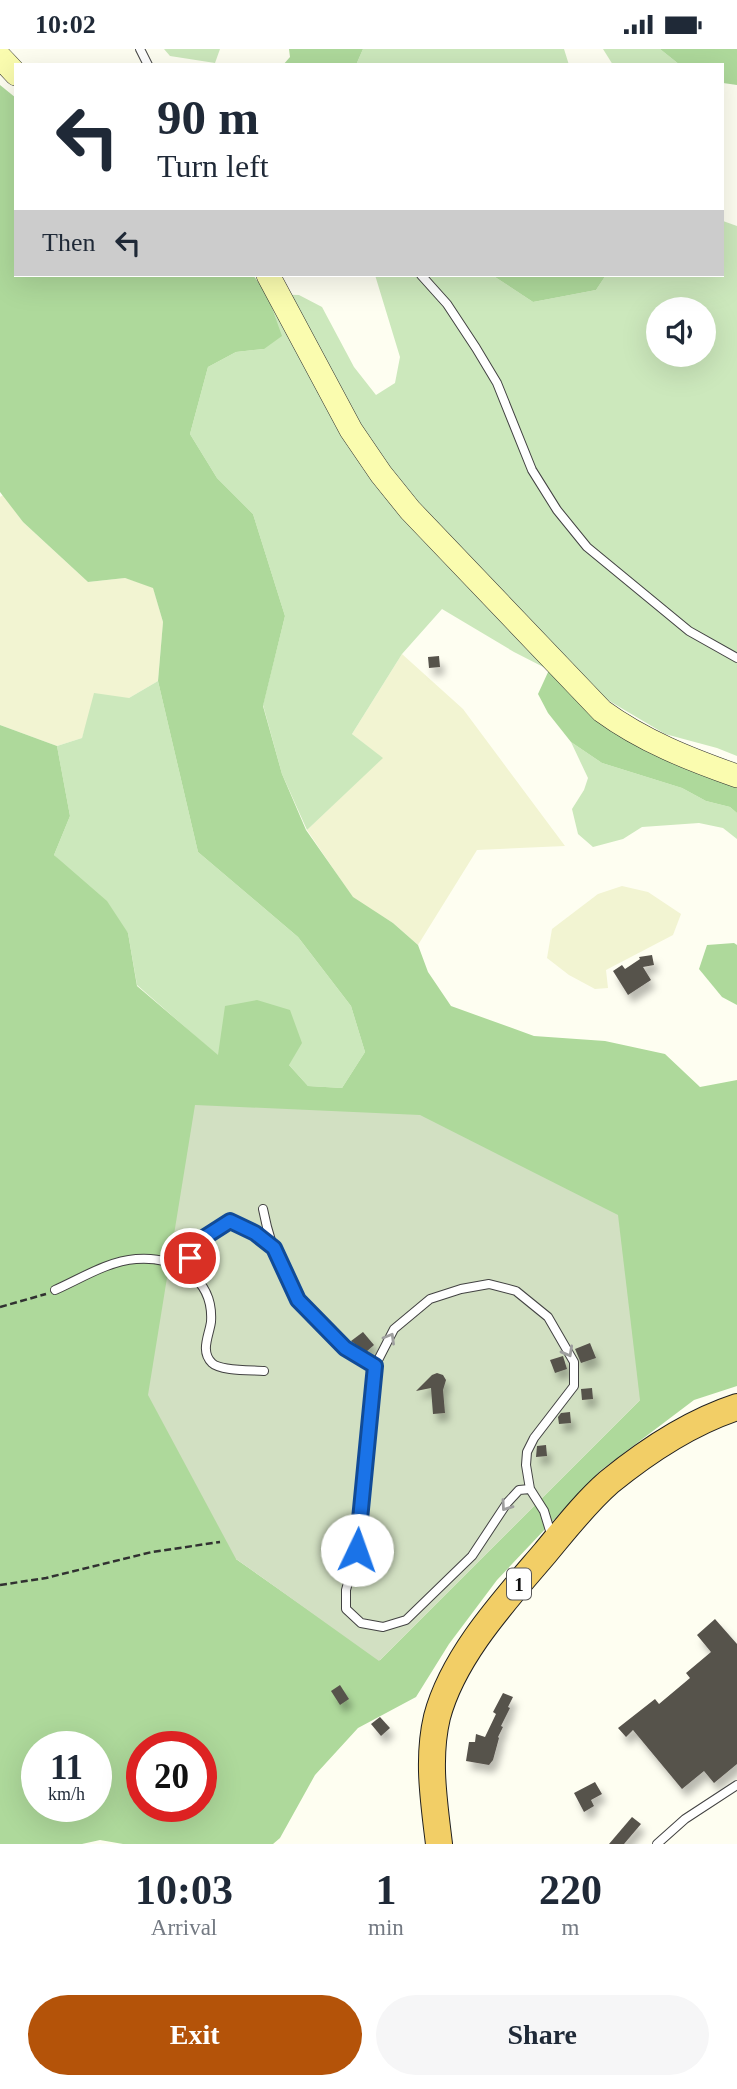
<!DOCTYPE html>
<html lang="en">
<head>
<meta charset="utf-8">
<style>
  body { margin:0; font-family:"Times New Roman",serif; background:#f6f6f7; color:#1f2937; height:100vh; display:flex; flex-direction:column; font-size:26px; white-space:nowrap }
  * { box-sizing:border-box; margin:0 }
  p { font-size:23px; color:#747a83 }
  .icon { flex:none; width:38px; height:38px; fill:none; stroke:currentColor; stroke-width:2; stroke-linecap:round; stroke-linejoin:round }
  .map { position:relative; height:1795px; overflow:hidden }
  .side { display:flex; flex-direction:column; background:#fff; flex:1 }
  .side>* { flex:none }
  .banner { position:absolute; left:14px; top:14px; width:710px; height:214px; border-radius:0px; box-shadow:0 7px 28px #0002; background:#fff; color:#1f2937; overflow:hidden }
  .controls { position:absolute; left:646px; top:248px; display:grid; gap:14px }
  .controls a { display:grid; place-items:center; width:70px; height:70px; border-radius:50%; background:#fff; box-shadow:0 7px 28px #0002; font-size:35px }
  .speed { position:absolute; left:21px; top:1682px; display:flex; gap:14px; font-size:35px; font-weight:700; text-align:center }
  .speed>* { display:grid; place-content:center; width:91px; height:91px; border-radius:50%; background:#fff; box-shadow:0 7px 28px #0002; line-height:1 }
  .speed small { font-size:18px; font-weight:400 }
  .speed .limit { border:10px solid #d22; background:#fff; color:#111 }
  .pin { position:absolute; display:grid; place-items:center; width:60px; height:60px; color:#fff; margin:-30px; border:4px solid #fff; border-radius:50%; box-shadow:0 2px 7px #0007 }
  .me { position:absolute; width:77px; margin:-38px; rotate:3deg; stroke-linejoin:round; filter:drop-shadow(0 0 5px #0008) }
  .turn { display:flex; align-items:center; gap:24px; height:147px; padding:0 28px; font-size:32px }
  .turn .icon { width:91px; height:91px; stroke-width:2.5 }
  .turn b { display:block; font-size:49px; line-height:60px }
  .then { display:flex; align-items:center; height:66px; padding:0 28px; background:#0003; gap:14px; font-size:26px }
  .eta { display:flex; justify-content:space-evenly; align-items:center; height:119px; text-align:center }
  .eta b { font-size:42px; font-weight:700; line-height:49px }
  .button { display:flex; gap:14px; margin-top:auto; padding:14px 28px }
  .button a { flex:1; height:80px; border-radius:42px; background:#b45309; color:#fff; font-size:28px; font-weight:700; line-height:80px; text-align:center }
  .button a+a { background:#f6f6f7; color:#1f2937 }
  .status { display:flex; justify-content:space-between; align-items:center; height:49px; padding:0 35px; background:#fff; direction:ltr }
  .status svg { height:19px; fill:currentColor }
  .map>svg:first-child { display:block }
  .farmland { fill:#f2f4d2 }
  .green { fill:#cce8bc; fill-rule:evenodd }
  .forest { fill:#aed99b; fill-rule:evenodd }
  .cemetery { fill:#d2e0c2 }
  .building { fill:#57524c; filter:url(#shadow) }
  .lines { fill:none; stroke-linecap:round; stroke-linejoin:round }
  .service-casing { stroke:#424242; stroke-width:10 }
  .secondary-casing { stroke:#313131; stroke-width:24 }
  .trunk-casing { stroke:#202020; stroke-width:28 }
  .path { stroke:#313131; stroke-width:2.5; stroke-dasharray:7 3.5; stroke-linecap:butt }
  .service { stroke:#fff; stroke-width:8 }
  .secondary { stroke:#fafcaf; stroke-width:23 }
  .trunk { stroke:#f2ce66; stroke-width:26 }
  .oneway { stroke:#9f9f9f }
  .route-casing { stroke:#114b97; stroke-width:18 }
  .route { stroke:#1a73e8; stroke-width:12 }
  .labels { text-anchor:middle; stroke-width:7; stroke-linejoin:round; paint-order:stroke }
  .shield { fill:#fff; stroke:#575757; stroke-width:2 }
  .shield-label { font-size:19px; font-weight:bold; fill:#0f0f0f }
</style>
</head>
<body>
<div class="status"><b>10:02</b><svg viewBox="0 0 49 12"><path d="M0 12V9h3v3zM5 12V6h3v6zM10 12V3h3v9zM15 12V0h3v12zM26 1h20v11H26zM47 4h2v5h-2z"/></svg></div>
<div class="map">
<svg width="737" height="1795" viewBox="0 0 737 1795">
  <defs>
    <filter id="shadow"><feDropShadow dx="4.5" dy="8" stdDeviation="3.5" flood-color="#0004"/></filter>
  </defs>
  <rect width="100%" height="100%" fill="#fefef1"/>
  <g class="farmland">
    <path d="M3,446L23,473L88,533L125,529L153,538L163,573L158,632L129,649L91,661L82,689L57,697L0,676V448Z"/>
    <path d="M402,605L463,660L565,797L477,801L418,896L393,874L353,849L307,781L382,709L352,685Z"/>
    <path d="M622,837L648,843L681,865L673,886L606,921L608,939L595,940L569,926L547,909L552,880L598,845Z"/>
  </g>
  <g class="green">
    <path d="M164,0H220L215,14L170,7Z"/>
    <path d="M363,0H564L569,16H356Z"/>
    <path d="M603,0H660L680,16H613Z"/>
    <path d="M723,172L737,177V707L717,699L665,685L606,650L514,603L442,560L402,605L352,685L383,709L307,781L282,725L263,656L285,567L253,465L217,429L190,385L208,318L236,303L264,300L267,245L299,246L322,258L354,318L376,346L395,334L400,308L375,226H492L533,253L596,241L606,226H723ZM658,261H704V306H658Z"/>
    <path d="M158,632L198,803L298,888L351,957L365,1003L342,1039L308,1037L289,1016L218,1007L137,936L128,884L54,806L70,767L57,697L82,689L94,644L129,649Z"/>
    <path d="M571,693L602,714L682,739L706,752L730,758L737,764V790L723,779L699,774L642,778L623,790L593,798L578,785L572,760L584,741L588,729Z"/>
  </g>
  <g class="forest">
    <path d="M289,0H363L356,16H283L290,8Z"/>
    <path d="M660,0H737V36L723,34V16H680Z"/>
    <path d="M0,36L16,49V226H253L267,245L282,287L264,300L236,303L208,318L190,385L217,429L253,465L285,567L263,657L282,725L306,781L353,848L393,874L418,896L428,923L451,957L534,987L605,992L665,1005L700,1038L737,1031V1337L694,1351L600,1422L497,1531L449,1595L416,1648L358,1679L315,1726L280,1789L273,1795H123L100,1791L82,1795H0V676L57,697L70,767L54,806L107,852L128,884L137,937L218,1006L225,957L257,951L290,961L302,994L289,1016L308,1037L342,1039L365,1003L351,957L298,888L198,803L158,632L163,573L153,539L125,529L88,533L23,473L0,443ZM640,1351L380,1611L236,1510ZM37,1698H96V1757H37ZM142,1698H201V1757H142Z"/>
    <path d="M492,226H606L596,241L533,253Z"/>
    <path d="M549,621L737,735V764L730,758L706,752L682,739L602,714L571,693L548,664L538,645Z"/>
    <path d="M734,894L737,896V956L722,948L699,920L707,896Z"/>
  </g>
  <path class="cemetery" d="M195,1056L420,1066L618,1166L640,1351L379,1612L236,1510L148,1346Z"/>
  <g class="building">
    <path d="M439,607L440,618L429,619L428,608Z"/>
    <path d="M652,906L654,916L643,918L651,931L628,946L613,922L622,916L625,920L640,910L639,908Z"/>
    <path d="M363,1283L374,1296L366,1303L351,1292Z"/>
    <path d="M590,1294L596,1309L581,1314L575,1300Z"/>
    <path d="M563,1307L567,1320L555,1324L550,1311Z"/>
    <path d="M437,1324L443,1326L446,1331L443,1341L445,1364L433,1365L431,1339L416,1342L432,1326Z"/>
    <path d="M592,1339L593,1350L582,1351L581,1340Z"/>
    <path d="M570,1363L571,1374L559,1375L558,1368L561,1364Z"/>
    <path d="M546,1396L547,1407L536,1408L537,1397Z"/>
    <path d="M715,1570L737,1595V1715L714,1734L704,1722L682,1740L633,1681L626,1688L618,1679L655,1650L659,1655L690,1629L686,1624L711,1603L697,1586Z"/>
    <path d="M340,1636L349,1650L340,1656L331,1642Z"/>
    <path d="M503,1644L513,1648L508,1658L510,1659L501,1677L503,1678L498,1688L499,1689L493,1711L489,1716L466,1712L469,1693H475L476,1685L485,1688L496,1665L493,1663Z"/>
    <path d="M380,1668L390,1679L381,1687L371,1675Z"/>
    <path d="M595,1733L602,1745L591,1751L594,1757L584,1763L574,1744Z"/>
    <path d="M632,1768L641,1775L624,1795H609Z"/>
  </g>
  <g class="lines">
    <defs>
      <g id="service">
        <path d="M140,0L148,16"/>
        <path d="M421,226L447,255L476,299L497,334L532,421L557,461L587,498L689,582L737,609"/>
        <path d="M263,1160C277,1233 312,1279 375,1317"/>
        <path d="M191,1223C189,1195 207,1186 230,1172L255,1184L272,1197"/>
        <path d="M55,1241C80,1230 108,1212 136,1210C175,1207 214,1229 211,1273C209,1287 200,1302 212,1314C220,1322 252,1321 264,1322"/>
        <path d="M530,1440L526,1416L527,1403L534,1389L574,1337V1313L548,1268L516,1242L489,1235L461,1240L430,1250L394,1280L375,1317L357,1501L346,1541V1560L361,1574L383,1578L406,1571L472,1507L507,1454L519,1441L530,1440L544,1462L551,1485"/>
        <path d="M657,1795L685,1770L737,1736"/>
      </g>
      <g id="secondary">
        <path d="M0,8L16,25"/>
        <path d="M268,226L351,381L381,425L410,461L602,662C643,692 689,710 737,727"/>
      </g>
      <path id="trunk" d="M439,1795C434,1753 427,1710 437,1668C453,1607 505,1551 545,1504C565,1480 585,1454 609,1433C647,1402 691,1373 737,1358"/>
    </defs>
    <use href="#service" class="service-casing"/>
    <use href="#secondary" class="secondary-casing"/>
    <use href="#trunk" class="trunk-casing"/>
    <g class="path">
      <path d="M0,1258L46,1245"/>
      <path d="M0,1536L46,1529L152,1503L220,1493"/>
    </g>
    <use href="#service" class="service"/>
    <use href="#secondary" class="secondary"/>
    <use href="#trunk" class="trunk"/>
  </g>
  <defs><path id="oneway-chevron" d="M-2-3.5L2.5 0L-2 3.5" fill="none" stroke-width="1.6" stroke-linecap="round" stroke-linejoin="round" transform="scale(1.75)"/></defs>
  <g class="oneway">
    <use href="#oneway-chevron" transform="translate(390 1289) rotate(-60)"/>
    <use href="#oneway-chevron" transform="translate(568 1303) rotate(61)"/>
    <use href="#oneway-chevron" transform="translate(506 1457) rotate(125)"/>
  </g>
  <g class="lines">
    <defs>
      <path id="route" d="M190,1209L205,1188L230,1172L255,1184L274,1199L298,1251L345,1299L375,1317L357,1501"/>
    </defs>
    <use href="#route" class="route-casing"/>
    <use href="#route" class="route"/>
  </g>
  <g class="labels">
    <rect class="shield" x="507" y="1519.5" width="24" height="31" rx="5"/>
    <g class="shield-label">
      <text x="519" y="1542">1</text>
    </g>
  </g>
</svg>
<div class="controls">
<a><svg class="icon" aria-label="sound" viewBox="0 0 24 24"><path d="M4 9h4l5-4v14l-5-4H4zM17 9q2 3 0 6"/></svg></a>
</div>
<div class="speed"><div>11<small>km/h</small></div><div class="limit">20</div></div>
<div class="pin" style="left:190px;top:1209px;background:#d93025"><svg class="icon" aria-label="arrive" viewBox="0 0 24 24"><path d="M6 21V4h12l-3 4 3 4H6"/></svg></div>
<svg class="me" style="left:357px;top:1501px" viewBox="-20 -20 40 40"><circle r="19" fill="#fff"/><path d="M0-13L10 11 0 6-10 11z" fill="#1a73e8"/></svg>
<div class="banner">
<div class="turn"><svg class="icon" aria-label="left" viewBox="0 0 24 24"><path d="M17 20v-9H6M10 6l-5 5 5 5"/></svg><div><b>90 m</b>Turn left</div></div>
<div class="then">Then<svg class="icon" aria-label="left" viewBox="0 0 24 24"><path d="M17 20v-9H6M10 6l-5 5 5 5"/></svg></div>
</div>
</div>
<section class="side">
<div class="eta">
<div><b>10:03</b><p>Arrival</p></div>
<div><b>1</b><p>min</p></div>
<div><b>220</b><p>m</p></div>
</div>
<div class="button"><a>Exit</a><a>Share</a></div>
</section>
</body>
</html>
